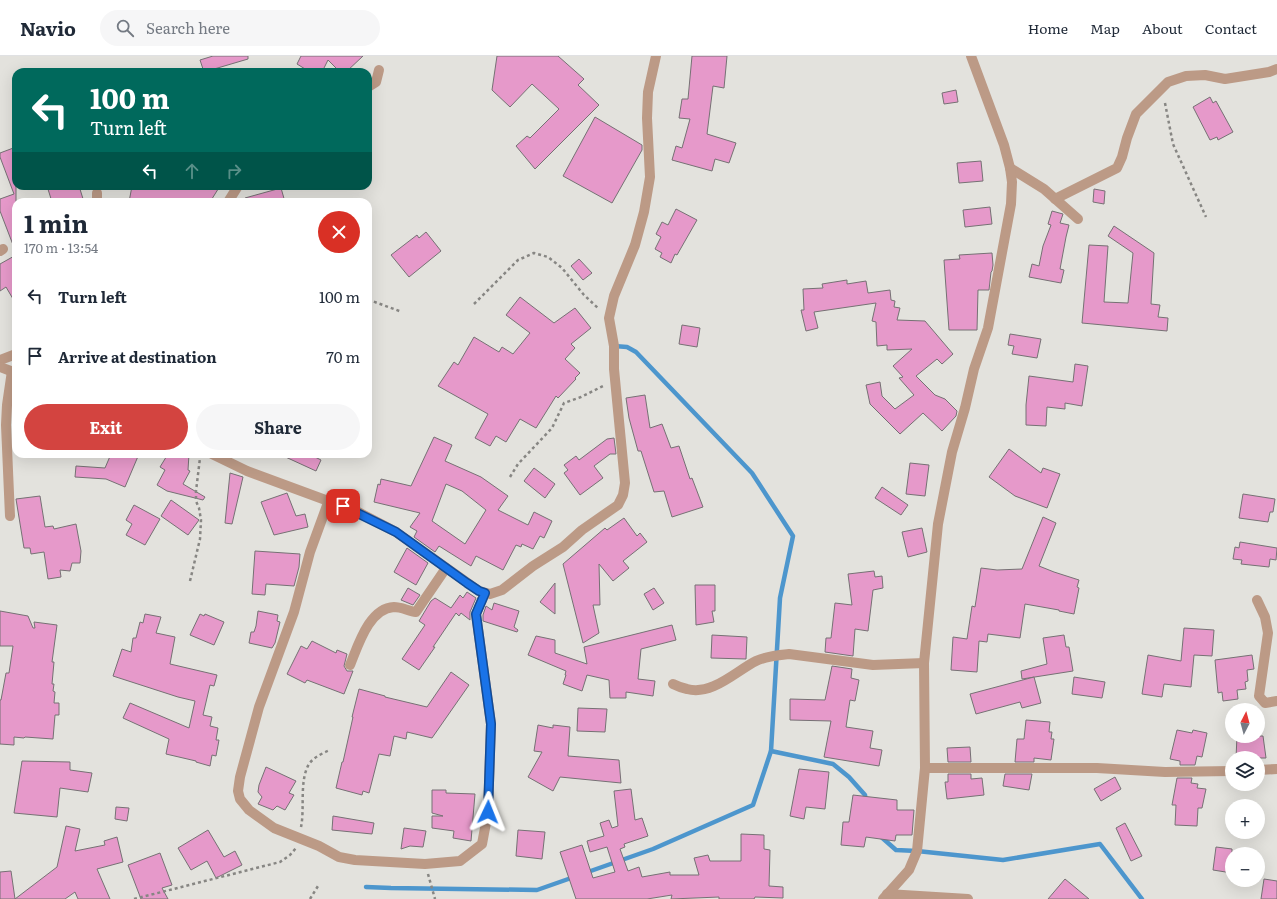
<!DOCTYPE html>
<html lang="en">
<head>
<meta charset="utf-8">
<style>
  body { margin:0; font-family:Literata,serif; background:#f6f6f7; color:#1f2937; height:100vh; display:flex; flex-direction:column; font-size:15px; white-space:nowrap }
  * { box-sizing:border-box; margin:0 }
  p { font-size:13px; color:#747a83 }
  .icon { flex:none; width:22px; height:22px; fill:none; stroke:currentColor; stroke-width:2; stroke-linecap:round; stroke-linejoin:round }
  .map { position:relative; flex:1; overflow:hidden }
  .sheet { position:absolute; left:12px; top:142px; width:360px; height:260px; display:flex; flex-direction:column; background:#fff; border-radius:12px; box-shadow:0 4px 16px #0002 }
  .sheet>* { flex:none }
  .top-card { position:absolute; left:12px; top:12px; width:360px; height:122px; border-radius:12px; box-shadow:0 4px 16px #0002; background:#00695c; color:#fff; overflow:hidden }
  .needle { width:26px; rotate:6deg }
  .controls { position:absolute; left:1225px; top:647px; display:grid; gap:8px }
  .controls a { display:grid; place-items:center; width:40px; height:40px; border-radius:50%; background:#fff; box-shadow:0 4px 16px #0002; font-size:20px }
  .pin { position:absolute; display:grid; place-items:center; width:34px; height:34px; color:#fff; margin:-17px; border-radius:8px; box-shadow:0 2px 6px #0006 }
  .me { position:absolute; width:44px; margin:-22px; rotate:2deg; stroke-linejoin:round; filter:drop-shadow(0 0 3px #0008) }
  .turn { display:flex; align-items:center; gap:14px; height:84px; padding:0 12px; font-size:18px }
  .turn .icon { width:52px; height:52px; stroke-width:2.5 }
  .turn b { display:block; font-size:28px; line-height:34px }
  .lanes { display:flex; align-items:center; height:38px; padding:0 12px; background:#0003; justify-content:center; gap:20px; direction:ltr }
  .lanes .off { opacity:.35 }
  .round { display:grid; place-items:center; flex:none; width:42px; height:42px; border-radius:21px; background:#f6f6f7 }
  .headline { display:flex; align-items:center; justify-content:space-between; height:68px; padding:0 12px }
  h1 { font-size:24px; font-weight:700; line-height:30px }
  .primary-button { display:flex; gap:8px; margin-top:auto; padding:8px 12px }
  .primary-button a { flex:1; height:46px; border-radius:24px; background:#d34440; color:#fff; font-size:16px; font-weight:700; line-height:46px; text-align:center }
  .primary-button a+a { background:#f6f6f7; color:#1f2937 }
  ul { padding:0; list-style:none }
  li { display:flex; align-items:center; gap:12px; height:60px; padding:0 12px }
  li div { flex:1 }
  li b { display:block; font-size:15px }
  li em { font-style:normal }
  header { display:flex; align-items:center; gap:24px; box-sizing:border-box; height:56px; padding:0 20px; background:#fff; border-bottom:1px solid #e0e1e3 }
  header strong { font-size:19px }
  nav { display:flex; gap:22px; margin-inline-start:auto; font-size:14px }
  .search { width:280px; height:36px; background:#f6f6f7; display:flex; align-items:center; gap:10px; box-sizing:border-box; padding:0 14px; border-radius:22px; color:#747a83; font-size:15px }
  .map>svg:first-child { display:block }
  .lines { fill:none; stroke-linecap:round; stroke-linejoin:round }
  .stream { stroke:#4d96cd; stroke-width:4.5 }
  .building { fill:#e699ca; stroke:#767174; fill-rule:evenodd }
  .path { stroke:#878683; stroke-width:2.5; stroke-dasharray:3 3; stroke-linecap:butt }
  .minor { stroke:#bc9a86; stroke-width:10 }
  .route-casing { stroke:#114b97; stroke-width:10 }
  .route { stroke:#1a73e8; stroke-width:7 }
</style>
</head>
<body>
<header>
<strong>Navio</strong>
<div class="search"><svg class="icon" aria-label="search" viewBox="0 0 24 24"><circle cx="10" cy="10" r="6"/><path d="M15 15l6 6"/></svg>Search here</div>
<nav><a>Home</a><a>Map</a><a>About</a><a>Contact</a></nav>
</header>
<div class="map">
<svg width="1277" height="843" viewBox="0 0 1277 843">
  <rect width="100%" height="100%" fill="#e3e2dd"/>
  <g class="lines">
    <g class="stream">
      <path d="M771,695L833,708L849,721L865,739L866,746"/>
      <path d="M879,779L896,794L917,795L1003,804L1100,788L1142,843"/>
      <path d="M585,817L653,793L753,749L771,695L780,542L793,480L752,417L636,296L627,291L614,290"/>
      <path d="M366,831L391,832L537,834L574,821"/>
    </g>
  </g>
  <g class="building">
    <path d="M213,0H248V3L204,16L200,4Z"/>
    <path d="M301,0H363L346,16H340L328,4L322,16H310L297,8Z"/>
    <path d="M497,0H558L584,23L578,29L599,49L535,113L516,90L527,80L530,82L559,53L532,28L510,51L492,34Z"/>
    <path d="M692,0H727L724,32L713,30L707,78L736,87L729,107L715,103L712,115L672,104L676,90L682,92L690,63L679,62L682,43H688Z"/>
    <path d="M956,34L958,46L944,48L942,37Z"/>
    <path d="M1210,41L1213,47L1216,45L1233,76L1218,84L1217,81L1210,84L1193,51Z"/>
    <path d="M595,61L642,89V94L612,147L563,120Z"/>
    <path d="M16,91V194H15L0,155V143L14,138L0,101V97Z"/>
    <path d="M981,105L983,125L959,127L957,107Z"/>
    <path d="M47,130H79L84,146H52Z"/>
    <path d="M132,130H220L210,146H129Z"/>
    <path d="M281,132L285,146H245V142Z"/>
    <path d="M1094,133L1105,135L1104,148L1093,146Z"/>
    <path d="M990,151L992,168L965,171L963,154Z"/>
    <path d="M676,153L697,164L677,199L675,198L671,207L660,201L662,197L655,193L661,181L656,178L662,166L668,169Z"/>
    <path d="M1052,155L1063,158L1060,167L1069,169L1066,181L1060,213L1064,214L1061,227L1029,221L1032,208L1039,210L1043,190L1051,169L1048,168Z"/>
    <path d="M1114,170L1154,197L1151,248L1160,249L1158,261L1168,262L1167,275L1082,267L1089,189L1108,190L1104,246L1128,247L1133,197L1108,180Z"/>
    <path d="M426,176L441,195L409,221L391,199L417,179L419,182Z"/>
    <path d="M992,197L993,209L992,215L991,216L989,234H978L977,274H949L944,204L960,203L959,199Z"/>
    <path d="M16,199V248L6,231L0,235V208Z"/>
    <path d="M579,203L592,217L583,224L571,210Z"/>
    <path d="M847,224V228L866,225L868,237L890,234L891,244L895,245L894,251L900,252L897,264L925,265L953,298L942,308L937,303L916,320L935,339L945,343L957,355L956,360L942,375L923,357L900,378L870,348L866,329L880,326L882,340L895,353L914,339L899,322L903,321L893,310L912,293L887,294V289L877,290L876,266L872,265L876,247L814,256L818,272L806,275L801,254H804L803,233L823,232L822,228Z"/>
    <path d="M520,241L554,267L575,252L591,272L571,288L575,292L565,303L580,317L575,322L576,323L558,342L556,340L536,372L520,363L506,386L496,380L490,390L475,382L488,358L438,330L454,306L458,309L474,281L499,296L502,291L513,298L530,277L506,259Z"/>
    <path d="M682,269L700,272L697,291L679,288Z"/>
    <path d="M1010,278L1041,283L1037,302L1012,298L1014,290L1008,289Z"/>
    <path d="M1075,308L1088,310L1082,350L1065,347V353L1047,351L1046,370L1026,369V349L1029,320L1073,326Z"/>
    <path d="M645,339L650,372L662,368L671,392L679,390L690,423L692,422L703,451L672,461L664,435L654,436L641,395H638L629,362L626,342Z"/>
    <path d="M434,381L452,389L445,405L481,421L508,440L498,454L528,469L534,456L552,465L544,482L540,480L533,493L522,488L521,491L516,489L503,514L476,500L471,510L439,490L435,496L414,481L417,475L410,471L420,457L374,446L378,428L380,429L381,423L411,430ZM446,428L462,435L486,454L465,488L432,465Z"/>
    <path d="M614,382L616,398H610L594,410L603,422L580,439L564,417L568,414L564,409L576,400L579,404L607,383Z"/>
    <path d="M1009,393L1041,417L1043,412L1060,418L1047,452L1015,440L989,421Z"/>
    <path d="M111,398H139L125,431L106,423L75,421L76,410L105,412Z"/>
    <path d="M168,398H189L188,414L190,415L183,428L205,441L203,444L167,435L157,429L165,414L160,411Z"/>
    <path d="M279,398H317L315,401L321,404L316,415Z"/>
    <path d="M910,407L929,409L925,440L906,438Z"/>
    <path d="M534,412L555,428L545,442L524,425Z"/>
    <path d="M230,417L243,421L232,468L225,467Z"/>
    <path d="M882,431L908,449L901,459L875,442Z"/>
    <path d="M287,437L296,460L305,458L308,471L274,479L261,446Z"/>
    <path d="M1243,438L1275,443L1273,456H1270L1268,466L1239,462Z"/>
    <path d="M40,440L45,471L53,470L54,473L76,468L81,495L80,507H72L70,515L60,514L61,521L48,523L44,496L31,498L30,492H24L16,443Z"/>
    <path d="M171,444L199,464L188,479L161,460Z"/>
    <path d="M134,449L160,463L145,489L126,479L132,468L126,464Z"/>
    <path d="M1043,461L1056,467L1039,510L1054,516L1079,524L1077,531L1079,532L1074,558L1059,555V554L1025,548L1020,582L988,578L987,586L979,585L977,616L951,614L953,581L967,583L972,550L975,551L981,512L997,514L1022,513Z"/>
    <path d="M624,462L637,480L640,477L647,486L623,505L629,512L613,525L599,508L600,549H593L599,577L583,587L563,508L605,472L607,474Z"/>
    <path d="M922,472L927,496L908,501L902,476Z"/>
    <path d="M1240,486L1277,492L1276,504L1270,503L1269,511L1241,508L1242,504L1233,503L1235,491L1239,492Z"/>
    <path d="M407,492L428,507L416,529L394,516Z"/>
    <path d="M255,495L300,498L299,511L294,530L266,528L265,539L252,538Z"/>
    <path d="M874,515L875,521L882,520L883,532L873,534L868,575L855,573L853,600L825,596L826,582H831L835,547L852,549L848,518Z"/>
    <path d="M555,527V558L540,546Z"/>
    <path d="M695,529H715V555H712L714,566L696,569Z"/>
    <path d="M408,532L420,539L413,549L401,544Z"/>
    <path d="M654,532L664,547L653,554L644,538Z"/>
    <path d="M467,536L476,542L470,556V564L461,557L459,560L456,557L433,591H435L419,614L402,603L425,569L419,565L431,545L435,542L451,552L460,539L463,542Z"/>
    <path d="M494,547L519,555L514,571L518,574L517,576L483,565V559L486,550L492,554Z"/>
    <path d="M0,555L28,560L33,572H35L34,566L57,569L52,606H54L52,628H54L53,635L55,636L54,647H59V659H55L53,683L25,681L24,682L14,681V689L0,688V644H1L6,617H9L13,590H0Z"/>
    <path d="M258,555L278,559L277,565L280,566L275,587L272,592L249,587L251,576H254L256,570Z"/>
    <path d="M145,558L161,561L156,577L175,581L170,608L217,619L214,630L210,629L203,659L212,661L210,670L218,672L216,684H219L216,700L212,699L210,710L196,706V705L166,698L169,683L123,662L130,647L189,672L195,645L178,641L113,620L122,593L131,596L133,582H136L140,566L143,567Z"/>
    <path d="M200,558L204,560L205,558L224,566L214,589L190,579Z"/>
    <path d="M672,569L676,584L641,593L638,623L655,625L653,640L626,636V642H610L609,624L587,619L582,635L563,628L566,619H565L566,615L528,599L536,580L555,584V597L587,608L584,591Z"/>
    <path d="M1184,572L1214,574L1212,600L1194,599L1191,631L1164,628L1162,641L1142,638L1148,599L1181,605Z"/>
    <path d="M712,579L747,581L746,603L711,602Z"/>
    <path d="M1064,579L1066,591H1069L1073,615L1022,623L1021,615L1047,608L1043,582Z"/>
    <path d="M312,585L336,597L337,594L347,598L344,610L347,615H353L344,638L307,624L305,627L287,618L301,590L307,593Z"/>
    <path d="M1252,599L1254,613L1247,614L1248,625L1245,626L1246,633L1237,634L1238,643L1223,645L1222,636L1218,637L1215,604Z"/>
    <path d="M832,610L852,613L851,622L859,624L855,645L850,644L846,671L873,675L870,692L882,694L879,710L824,701L831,665L790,664V643L825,644Z"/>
    <path d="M451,616L469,629L432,682L407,676L406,683L394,680L390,700L379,698L369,737L363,735L362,739L336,732L342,706H343L353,661H352L359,633L385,640V641L427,651Z"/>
    <path d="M1034,621L1041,647L1022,652L1020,646L976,658L970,638Z"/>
    <path d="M1074,621L1105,626L1102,642L1072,638Z"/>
    <path d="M578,652L607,653L605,676L577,675Z"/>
    <path d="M1026,664L1050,666L1049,676H1052L1051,683H1054L1051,704L1034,702V706H1015L1017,683H1024Z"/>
    <path d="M538,669L553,672V669L570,671L568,700L619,704L621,727L560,721L553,735L528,721L542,696L534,695Z"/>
    <path d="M1177,674L1192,677L1193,674L1207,677L1202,701L1197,700L1195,709H1180V705L1170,703Z"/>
    <path d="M1237,680H1263L1266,702H1236Z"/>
    <path d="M970,691L971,706H948L947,692Z"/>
    <path d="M22,705L70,706V714L92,717L88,736L60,732L57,761L14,757Z"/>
    <path d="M266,711L296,725L289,737L294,739L285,754L277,750L273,754L258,748L262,741L258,736L259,729Z"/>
    <path d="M799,713L829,716L825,753L806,751L804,763L790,760Z"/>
    <path d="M948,718H971V723L982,722L984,739L947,743L945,726H948Z"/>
    <path d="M1005,718H1032L1029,734L1003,730Z"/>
    <path d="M1115,721L1121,733L1101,745L1094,733Z"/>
    <path d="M1177,722H1192L1191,727L1198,728L1197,732L1206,733L1202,752H1198L1197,770L1175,769L1176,749H1172Z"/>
    <path d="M631,733L635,764L642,762L648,780L624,788L625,791L620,793L628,815L639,811L642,821L670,816V819H699L694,802L708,799L710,805H741V778L764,779V793L770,794L769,830L783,831V842L755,841L754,843H719V841L671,843L672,839L647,843H576L560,796L582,789L593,822L615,816L607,791L590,796L587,785L604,780L600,767L609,764L612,772L618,770L614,735Z"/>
    <path d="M432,734H446V737L475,738L471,785L453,782L454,775L432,772V760H443L432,757Z"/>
    <path d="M853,739L897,744V754H914L912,779H896L895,785L866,781L864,791L841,789L843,766H849Z"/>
    <path d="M116,751L129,752L127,765L115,763Z"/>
    <path d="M333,760L374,767L372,778L332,774Z"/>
    <path d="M1125,767L1142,800L1131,805L1116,772Z"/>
    <path d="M66,770L80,773L75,795L105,789L104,785L117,781L123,806L97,813L110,843H78L75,836L65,843H15L57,811Z"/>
    <path d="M404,772L426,775L423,791L410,790L401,793Z"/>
    <path d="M208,774L224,801L235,795L242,809L216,822L207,805L191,814L178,792Z"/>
    <path d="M518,774L545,776L542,803L516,800Z"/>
    <path d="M1216,791L1232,793V817L1213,814Z"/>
    <path d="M160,797L172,829L162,832L168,843H141L128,809Z"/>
    <path d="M11,815L15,843H0V816Z"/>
    <path d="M1065,823L1089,843H1048Z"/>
    <path d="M1264,823L1277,825V843H1261Z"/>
  </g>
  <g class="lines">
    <g class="path">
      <path d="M1165,47L1173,88L1206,161"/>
      <path d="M368,245H372L402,256"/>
      <path d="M474,248L518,204L534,197L548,201L562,212L584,239L599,253"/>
      <path d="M510,421L518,408L552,372L564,347L581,341L603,330"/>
      <path d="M190,525L200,483L201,464L199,452L196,445V435L200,402"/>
      <path d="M301,771C305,752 299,725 309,708C314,701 323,697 330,694"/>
      <path d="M428,818L435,843"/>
      <path d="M134,843L280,806L290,799L296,792"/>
      <path d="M310,843L318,830"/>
    </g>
    <g class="minor">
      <path d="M368,31L376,26L379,14"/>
      <path d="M1010,112L1044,133L1078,163"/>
      <path d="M97,137V146"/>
      <path d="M1055,143L1117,112L1122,101L1127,82L1136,58L1168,26L1186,20L1205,19L1225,23L1269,16L1277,13"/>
      <path d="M228,146L238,130"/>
      <path d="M0,195L3,193"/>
      <path d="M0,304L16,298"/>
      <path d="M0,311L16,317"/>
      <path d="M212,398L247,415L358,456L396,476L479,535L490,538L502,534L533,510L563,491L582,474L618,449L623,439L625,427L614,313V290L609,262L614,240L635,189L644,156L650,121L647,62L648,36L656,0"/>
      <path d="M329,444L310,496L294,556L259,651L240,721L238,735L240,743L249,754L274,772L319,790L339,801L355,804L425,808L460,805L482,788L488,756L491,668L476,558L485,537"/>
      <path d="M10,460L6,369L7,349L12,315"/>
      <path d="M1257,544L1265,561L1268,577L1259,640L1265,647L1277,645"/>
      <path d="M350,609C358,590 369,552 394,551C401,551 409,555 416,556L446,512"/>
      <path d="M673,628C677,630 682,632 687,633C712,640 736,615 756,605C766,600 779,599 789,598L873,609L924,607"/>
      <path d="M925,712H1097L1165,716L1232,715"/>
      <path d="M1258,714L1277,713"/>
      <path d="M887,838L968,843"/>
      <path d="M883,843L909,814L917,795L925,712L924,607L938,468L952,396L965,352L974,313L988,272L1011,148L1012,126L1010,112L1004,89L971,0"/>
    </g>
  </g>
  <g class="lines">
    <defs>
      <path id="route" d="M343,450L396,476L467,527L479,535L485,537L476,558L491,668L488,756"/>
    </defs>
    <use href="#route" class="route-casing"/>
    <use href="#route" class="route"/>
  </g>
</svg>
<div class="controls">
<a><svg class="needle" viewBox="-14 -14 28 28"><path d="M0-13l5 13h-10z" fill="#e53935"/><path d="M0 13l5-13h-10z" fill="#747a83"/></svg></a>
<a><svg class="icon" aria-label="layers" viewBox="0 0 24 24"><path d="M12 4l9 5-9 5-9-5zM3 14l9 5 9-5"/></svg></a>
<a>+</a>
<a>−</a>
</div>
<div class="pin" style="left:343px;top:450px;background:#d93025"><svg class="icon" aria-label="arrive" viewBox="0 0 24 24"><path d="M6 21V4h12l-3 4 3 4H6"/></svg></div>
<svg class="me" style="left:488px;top:756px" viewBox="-20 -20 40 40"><path d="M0-17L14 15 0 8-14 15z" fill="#1a73e8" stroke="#fff" stroke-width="4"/></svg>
<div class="top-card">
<div class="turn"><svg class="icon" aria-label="left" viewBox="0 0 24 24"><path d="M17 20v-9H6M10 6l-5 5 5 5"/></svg><div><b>100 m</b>Turn left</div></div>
<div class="lanes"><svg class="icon" aria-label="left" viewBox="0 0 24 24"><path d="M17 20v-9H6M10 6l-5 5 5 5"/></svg><svg class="icon off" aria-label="ahead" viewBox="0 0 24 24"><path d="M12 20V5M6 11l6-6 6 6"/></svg><svg class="icon off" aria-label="right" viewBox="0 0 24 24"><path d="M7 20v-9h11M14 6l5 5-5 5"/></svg></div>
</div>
<section class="sheet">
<div class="headline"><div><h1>1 min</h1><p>170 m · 13:54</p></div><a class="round" style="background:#d93025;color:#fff"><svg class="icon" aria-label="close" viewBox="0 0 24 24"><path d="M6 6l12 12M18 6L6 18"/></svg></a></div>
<ul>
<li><svg class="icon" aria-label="left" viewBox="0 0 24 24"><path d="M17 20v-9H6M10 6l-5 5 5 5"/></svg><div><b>Turn left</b></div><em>100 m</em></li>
<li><svg class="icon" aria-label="arrive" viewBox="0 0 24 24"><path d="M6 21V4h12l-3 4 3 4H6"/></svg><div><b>Arrive at destination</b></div><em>70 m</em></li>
</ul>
<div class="primary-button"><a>Exit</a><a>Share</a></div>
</section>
</div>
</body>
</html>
